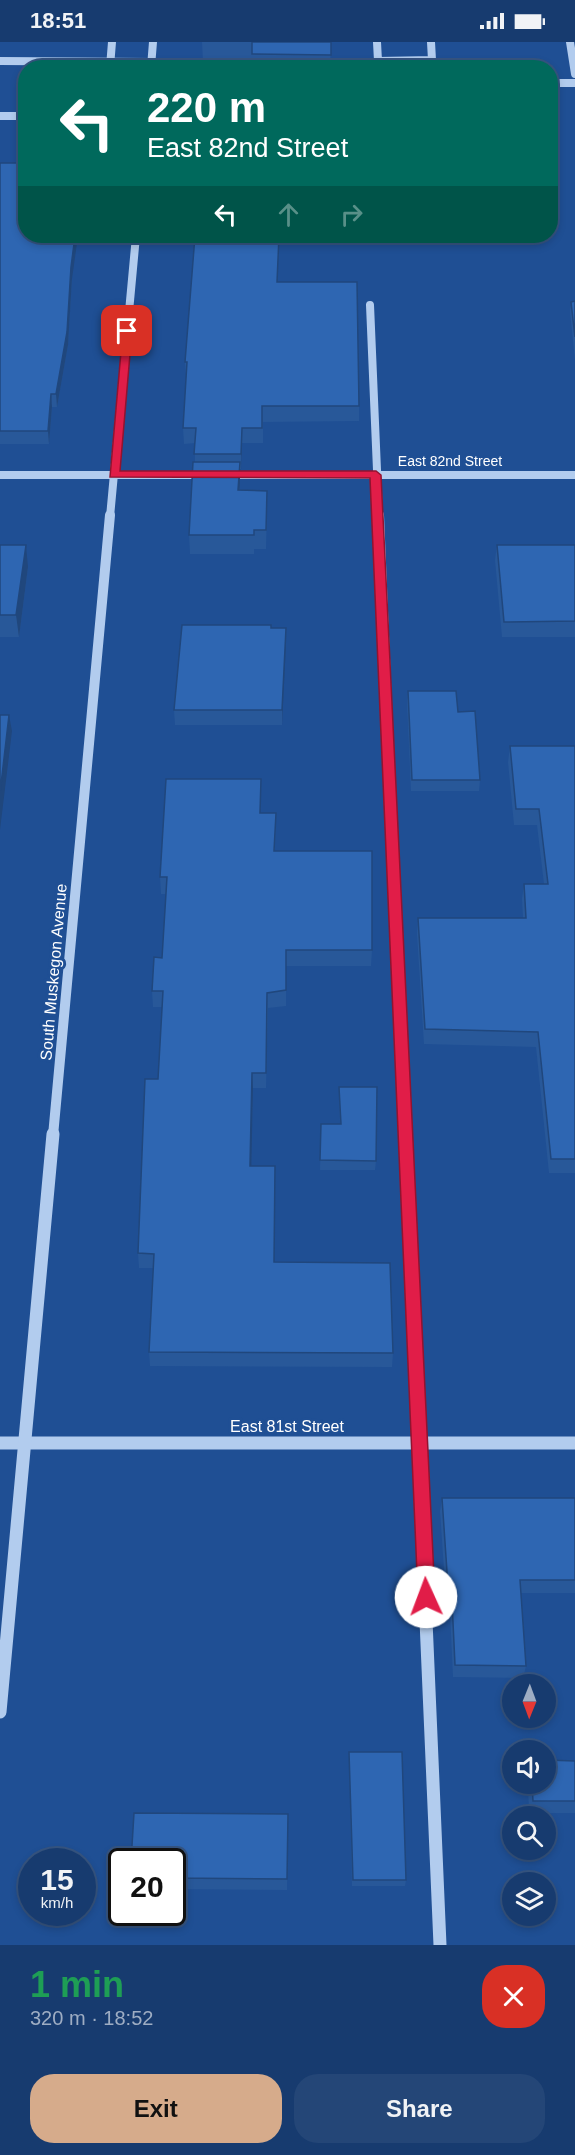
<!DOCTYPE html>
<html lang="en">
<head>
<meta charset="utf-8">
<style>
  body { margin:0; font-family:Helvetica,sans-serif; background:#244677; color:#f1f3f6; height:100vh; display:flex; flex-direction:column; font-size:22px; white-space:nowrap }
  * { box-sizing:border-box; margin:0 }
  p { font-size:20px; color:#9eadc3 }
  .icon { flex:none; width:33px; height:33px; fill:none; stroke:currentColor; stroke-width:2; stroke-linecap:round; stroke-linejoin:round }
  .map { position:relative; height:1903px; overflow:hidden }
  .panel { display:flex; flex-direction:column; background:#173b6f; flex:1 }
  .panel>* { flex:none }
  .banner { position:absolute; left:18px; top:18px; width:540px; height:183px; border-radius:24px; box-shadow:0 3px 9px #0003,0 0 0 2px #365582; background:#00695c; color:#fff; overflow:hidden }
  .needle { width:39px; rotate:181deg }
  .buttons { position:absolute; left:502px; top:1632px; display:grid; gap:12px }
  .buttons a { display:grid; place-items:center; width:54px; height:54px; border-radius:50%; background:#173b6f; box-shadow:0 3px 9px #0003,0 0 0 2px #365582; font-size:30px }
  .speed { position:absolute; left:18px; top:1806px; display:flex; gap:12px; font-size:30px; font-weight:700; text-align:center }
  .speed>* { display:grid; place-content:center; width:78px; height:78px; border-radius:50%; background:#173b6f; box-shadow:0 3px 9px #0003,0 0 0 2px #365582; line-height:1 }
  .speed small { font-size:15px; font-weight:400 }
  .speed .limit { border:3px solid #111; border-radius:9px; background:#fff; color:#111 }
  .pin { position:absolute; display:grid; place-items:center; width:51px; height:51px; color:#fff; margin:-26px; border-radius:12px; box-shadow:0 3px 9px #0006 }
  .me { position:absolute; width:66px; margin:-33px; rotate:358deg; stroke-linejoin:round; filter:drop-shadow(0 0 4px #0008) }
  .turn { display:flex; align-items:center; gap:21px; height:126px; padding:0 30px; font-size:27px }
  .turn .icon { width:78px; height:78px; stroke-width:2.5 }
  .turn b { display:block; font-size:42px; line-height:51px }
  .lanes { display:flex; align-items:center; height:57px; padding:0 30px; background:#0003; justify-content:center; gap:30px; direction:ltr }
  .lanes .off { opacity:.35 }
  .round { display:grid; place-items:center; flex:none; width:63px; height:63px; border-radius:24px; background:#244677 }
  .head { display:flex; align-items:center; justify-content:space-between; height:102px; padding:0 30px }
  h1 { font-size:36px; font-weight:700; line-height:45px; color:#1e9e55 }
  .button { display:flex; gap:12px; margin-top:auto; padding:12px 30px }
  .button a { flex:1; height:69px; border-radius:24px; background:#d6ab8b; color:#111; font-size:24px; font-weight:700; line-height:69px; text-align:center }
  .button a+a { background:#244677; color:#f1f3f6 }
  .status { display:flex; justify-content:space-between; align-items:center; height:42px; padding:0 30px; background:#173b6f; direction:ltr }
  .status svg { height:16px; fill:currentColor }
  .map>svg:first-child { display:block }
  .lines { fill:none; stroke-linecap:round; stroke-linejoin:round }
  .minor-far2 { stroke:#b2ccee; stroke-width:8 }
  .minor-far1 { stroke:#b2ccee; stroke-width:10 }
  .minor { stroke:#b2ccee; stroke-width:13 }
  .wall { fill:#285899 }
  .shaded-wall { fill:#20477d }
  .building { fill:#2e66b2; stroke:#20477d; stroke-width:1.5 }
  .route { fill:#e11d48; stroke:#92132f; stroke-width:1.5 }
  .labels { text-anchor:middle; stroke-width:6; stroke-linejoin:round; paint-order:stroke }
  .far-street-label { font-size:14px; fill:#fff; stroke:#1f4f94 }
  .street-label { font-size:16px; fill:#fff; stroke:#1f4f94 }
</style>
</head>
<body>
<div class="status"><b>18:51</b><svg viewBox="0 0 49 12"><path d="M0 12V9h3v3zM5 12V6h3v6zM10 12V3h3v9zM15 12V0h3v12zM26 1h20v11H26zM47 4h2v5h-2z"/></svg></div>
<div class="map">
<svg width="575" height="1903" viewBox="0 0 575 1903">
  <rect width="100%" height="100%" fill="#1f4f94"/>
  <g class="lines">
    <g class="minor-far2">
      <path d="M377,0L378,19L432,18L431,0"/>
      <path d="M570,0L575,32"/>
      <path d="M0,19L152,20"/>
      <path d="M110,25L112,0"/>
      <path d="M151,25L153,0"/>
      <path d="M550,41H575"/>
      <path d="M0,74H26"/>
      <path d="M370,263L379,475"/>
      <path d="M0,433H206"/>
      <path d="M227,433H575"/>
      <path d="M110,475L136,194"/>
    </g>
    <g class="minor-far1">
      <path d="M379,473L405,1094"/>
      <path d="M53,1094L110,473"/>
    </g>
    <g class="minor">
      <path d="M405,1092L440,1903"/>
      <path d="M0,1401H575"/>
      <path d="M0,1670L53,1092"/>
    </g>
  </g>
  <g class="wall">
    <path d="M202,0H331L330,26H252V21L203,20Z"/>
    <path d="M0,121L72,237L68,303L57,365H52L49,402H0Z"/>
    <path d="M278,240L359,364V379L263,380V401H242L241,427H240V448L267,468L266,507H254V512H190L189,493L195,420V401L184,402L183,386L186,335L185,320Z"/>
    <path d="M575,259V318L570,270L571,260Z"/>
    <path d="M0,503L28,525L19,595H0Z"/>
    <path d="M497,503H575V595H502L495,518Z"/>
    <path d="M286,601L282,683H175L174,668Z"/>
    <path d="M408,649L458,670L480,738L479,749H411L407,660Z"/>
    <path d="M510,704H575V1131H549L536,1005L424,1002L417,892L418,876H523L522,857L524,842H544L537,783H514L508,720Z"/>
    <path d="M261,771H276L275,809L372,908L371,924H286V964L268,966L266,1046H253L251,1124L274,1220L393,1311L392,1325L150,1324L149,1310L153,1226H139L138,1211L158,1037L162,965H153L152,949L162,916L166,852H161L160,835Z"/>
    <path d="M339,1045L376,1119L375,1128H320L321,1082H340Z"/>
    <path d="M442,1456H575V1551H521L526,1624L523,1636L453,1635L450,1572H447L440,1469Z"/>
    <path d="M349,1710L406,1838L405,1844H352Z"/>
    <path d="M575,1719V1771H529L528,1742H546Z"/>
    <path d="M288,1772L287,1848L172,1847V1820Z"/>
  </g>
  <g class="shaded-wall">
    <path d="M75,194H78L72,237L68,303L57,365L56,352Z"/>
    <path d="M51,352L52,365L49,402L48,389Z"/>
    <path d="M242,386V401L241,427V412Z"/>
    <path d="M240,420V439L239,467L238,448Z"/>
    <path d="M26,503L28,525L19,595L16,573Z"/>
    <path d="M286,586V601L282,683V668Z"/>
    <path d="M9,673L12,689L0,788V751Z"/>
    <path d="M252,1031L253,1046L251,1139L250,1124Z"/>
  </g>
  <g class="building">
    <path d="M252,0H331V13L252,12Z"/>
    <path d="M17,119H26V194H75L71,225L67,290L56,352H51L48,389H0V121H17Z"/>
    <path d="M195,194H279L277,240H357L359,364H262V386H242L241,412H194L196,386H183L187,320H185Z"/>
    <path d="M575,259V295L571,260Z"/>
    <path d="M193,420H240L238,448L267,449L266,488H254V493H189Z"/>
    <path d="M0,503H26L16,573H0Z"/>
    <path d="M497,503H575V579L504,580Z"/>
    <path d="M182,583H271V586H286L282,668H174Z"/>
    <path d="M408,649H456L458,670L475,669L480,738H412Z"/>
    <path d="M0,673H9L0,751Z"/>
    <path d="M510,704H575V1117H551L538,990L425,987L418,876H526L524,842H548L539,767H516Z"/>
    <path d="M166,737H261L260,771H276L274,809H372V908H286V948L267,951L266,1031H252L250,1124H275L274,1220L390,1221L393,1311L149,1310L154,1212L138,1211L145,1037H158L163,949H152L154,915L162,916L167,835H160Z"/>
    <path d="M339,1045H377L376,1119L320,1118L321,1082H341Z"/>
    <path d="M442,1456H575V1538H520L526,1624L455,1623L452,1559H449Z"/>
    <path d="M349,1710H402L406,1838H353Z"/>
    <path d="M546,1718L575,1719V1759H533L532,1742H546Z"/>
    <path d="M134,1771L288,1772L287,1837L172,1836V1820H131Z"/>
  </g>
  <path class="route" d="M123,287L132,289L120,429H376L381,433L435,1555L432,1560L426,1563L420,1560L418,1555L370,436L110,435Z"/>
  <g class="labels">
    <g class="far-street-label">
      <text x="450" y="424">East 82nd Street</text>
    </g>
    <g class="street-label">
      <text transform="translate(53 930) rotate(-85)" y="6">South Muskegon Avenue</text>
      <text x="287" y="1390">East 81st Street</text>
    </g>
  </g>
</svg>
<div class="buttons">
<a><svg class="needle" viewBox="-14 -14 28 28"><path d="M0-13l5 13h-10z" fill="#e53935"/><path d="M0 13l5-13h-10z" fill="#9eadc3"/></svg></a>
<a><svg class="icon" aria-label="sound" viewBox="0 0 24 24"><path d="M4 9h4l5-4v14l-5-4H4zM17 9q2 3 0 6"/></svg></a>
<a><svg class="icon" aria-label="search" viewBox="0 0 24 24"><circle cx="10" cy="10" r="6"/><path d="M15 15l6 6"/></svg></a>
<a><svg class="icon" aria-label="layers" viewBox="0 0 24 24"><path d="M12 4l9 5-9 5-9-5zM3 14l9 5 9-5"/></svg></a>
</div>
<div class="speed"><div>15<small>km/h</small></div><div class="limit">20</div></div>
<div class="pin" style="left:127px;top:289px;background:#d93025"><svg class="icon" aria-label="arrive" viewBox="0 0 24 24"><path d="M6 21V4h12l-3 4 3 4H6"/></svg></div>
<svg class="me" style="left:426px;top:1555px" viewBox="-20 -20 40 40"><circle r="19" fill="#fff"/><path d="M0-13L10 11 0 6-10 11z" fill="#e11d48"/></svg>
<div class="banner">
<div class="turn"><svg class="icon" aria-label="left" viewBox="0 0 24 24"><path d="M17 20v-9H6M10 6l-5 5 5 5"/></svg><div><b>220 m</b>East 82nd Street</div></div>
<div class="lanes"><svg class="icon" aria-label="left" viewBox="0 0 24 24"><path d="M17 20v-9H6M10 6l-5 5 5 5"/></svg><svg class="icon off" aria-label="ahead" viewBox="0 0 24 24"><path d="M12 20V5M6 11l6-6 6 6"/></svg><svg class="icon off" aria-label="right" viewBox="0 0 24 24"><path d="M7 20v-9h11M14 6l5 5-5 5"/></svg></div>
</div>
</div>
<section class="panel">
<div class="head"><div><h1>1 min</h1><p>320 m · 18:52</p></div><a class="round" style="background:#d93025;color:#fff"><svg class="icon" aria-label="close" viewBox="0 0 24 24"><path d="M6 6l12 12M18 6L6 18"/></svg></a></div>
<div class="button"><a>Exit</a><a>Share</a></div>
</section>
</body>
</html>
